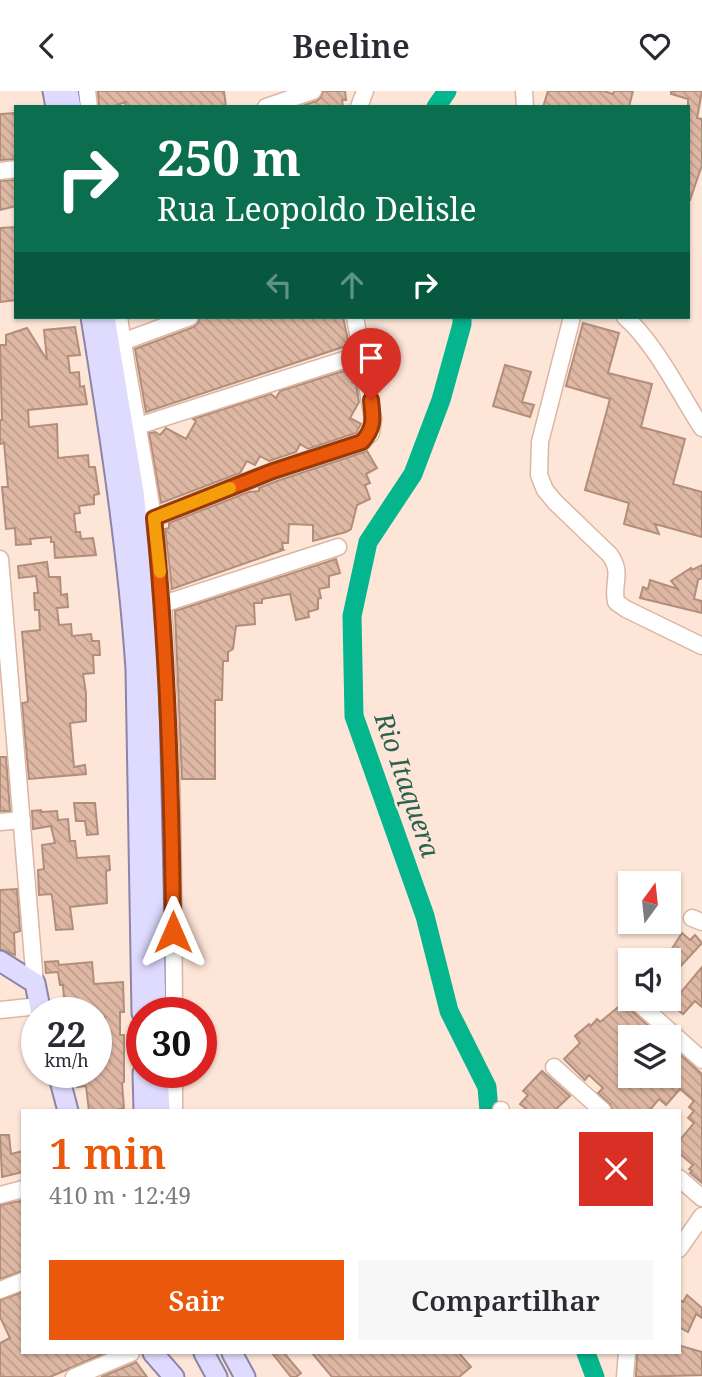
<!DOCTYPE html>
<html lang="pt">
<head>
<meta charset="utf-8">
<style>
  body { margin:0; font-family:"Noto Serif",serif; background:#f7f7f7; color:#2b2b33; height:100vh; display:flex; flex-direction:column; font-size:26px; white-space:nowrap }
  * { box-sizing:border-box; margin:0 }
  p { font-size:23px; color:#7c7c81 }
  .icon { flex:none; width:38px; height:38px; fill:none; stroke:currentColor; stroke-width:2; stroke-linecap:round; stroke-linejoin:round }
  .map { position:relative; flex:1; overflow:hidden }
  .sheet { position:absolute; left:21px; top:1018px; width:660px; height:245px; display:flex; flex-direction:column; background:#fff; border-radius:0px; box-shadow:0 2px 5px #0004 }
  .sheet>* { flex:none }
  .hud { position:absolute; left:14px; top:14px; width:676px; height:214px; border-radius:0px; box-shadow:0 2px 5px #0004; background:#0b6e4f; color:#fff; overflow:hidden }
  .needle { width:46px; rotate:15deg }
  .tools { position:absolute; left:618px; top:780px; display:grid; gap:14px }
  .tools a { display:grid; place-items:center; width:63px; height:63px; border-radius:0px; background:#fff; box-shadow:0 2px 5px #0004; font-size:35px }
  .speed { position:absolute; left:21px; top:906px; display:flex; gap:14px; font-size:35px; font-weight:700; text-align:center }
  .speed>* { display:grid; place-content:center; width:91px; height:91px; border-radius:50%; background:#fff; box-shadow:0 2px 5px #0004; line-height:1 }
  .speed small { font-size:18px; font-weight:400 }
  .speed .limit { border:10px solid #d22; background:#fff; color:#111 }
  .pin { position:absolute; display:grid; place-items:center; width:60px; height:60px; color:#fff; margin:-72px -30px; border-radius:50% 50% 50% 0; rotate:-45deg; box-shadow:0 0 7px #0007 }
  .pin .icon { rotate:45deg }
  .me { position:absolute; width:77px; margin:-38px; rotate:0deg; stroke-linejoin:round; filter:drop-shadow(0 0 5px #0008) }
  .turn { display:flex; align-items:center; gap:24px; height:147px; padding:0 28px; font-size:32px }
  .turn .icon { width:91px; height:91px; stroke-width:2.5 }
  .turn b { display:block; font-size:49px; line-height:60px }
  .lanes { display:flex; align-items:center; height:66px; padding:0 28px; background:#0003; justify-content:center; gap:35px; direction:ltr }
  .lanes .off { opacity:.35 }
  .round { display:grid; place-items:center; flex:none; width:74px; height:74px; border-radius:0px; background:#f7f7f7 }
  .overview { display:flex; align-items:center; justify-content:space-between; height:119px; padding:0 28px }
  h1 { font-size:42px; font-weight:600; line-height:52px; color:#ea580c }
  .button { display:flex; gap:14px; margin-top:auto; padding:14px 28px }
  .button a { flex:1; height:80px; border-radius:0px; background:#ea580c; color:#fff; font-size:28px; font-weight:600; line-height:80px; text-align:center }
  .button a+a { background:#f7f7f7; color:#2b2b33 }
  header { display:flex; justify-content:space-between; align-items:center; height:91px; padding:0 28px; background:#fff; font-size:32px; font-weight:600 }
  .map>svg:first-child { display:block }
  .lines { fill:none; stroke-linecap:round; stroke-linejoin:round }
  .river { stroke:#05b58d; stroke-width:19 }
  .building { fill:url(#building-back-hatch); stroke:#b28e7a; stroke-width:2 }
  .minor-casing { stroke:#dcb6a2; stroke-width:19 }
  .major-casing { stroke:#8d84a8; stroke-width:23 }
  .minor { stroke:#fff; stroke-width:16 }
  .major { stroke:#dfdbfe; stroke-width:19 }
  .route-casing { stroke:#983908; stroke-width:18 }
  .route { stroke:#ea580c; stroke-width:12 }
  .slow { stroke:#f59e0b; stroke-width:12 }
  .labels { text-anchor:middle; stroke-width:5; stroke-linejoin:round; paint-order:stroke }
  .water-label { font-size:26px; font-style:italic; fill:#2a6250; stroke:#fde5d8 }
</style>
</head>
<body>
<header><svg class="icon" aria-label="back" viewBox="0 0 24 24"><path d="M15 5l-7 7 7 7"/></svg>Beeline<svg class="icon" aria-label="heart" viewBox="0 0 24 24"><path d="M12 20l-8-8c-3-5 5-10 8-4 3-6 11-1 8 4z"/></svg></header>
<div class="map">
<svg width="702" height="1286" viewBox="0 0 702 1286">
  <defs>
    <pattern id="building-back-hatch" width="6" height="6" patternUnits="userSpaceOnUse" patternTransform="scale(1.75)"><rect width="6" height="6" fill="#deb8a4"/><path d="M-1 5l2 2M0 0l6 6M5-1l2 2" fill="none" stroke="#be9d8c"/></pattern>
  </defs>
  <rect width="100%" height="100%" fill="#fde5d8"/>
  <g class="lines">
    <g class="river">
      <path d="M436,16L447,0"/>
      <path d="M462,226V233L441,309L413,383L368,451L352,525L354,625L425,825L449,920L487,996L489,1020"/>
      <path d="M586,1262L595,1286"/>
    </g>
  </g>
  <g class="building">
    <path d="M98,0H224L226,16H126L125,11L112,16H99Z"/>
    <path d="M323,0H345L346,9H342L343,16H299L317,10L321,6Z"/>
    <path d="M548,0H604L613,3L614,0H633L629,16H543Z"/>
    <path d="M671,0H702L697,27L702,28V74L690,109H688V8L671,3Z"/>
    <path d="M16,22V68L0,69V23Z"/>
    <path d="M16,89V115L0,119V90Z"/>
    <path d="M16,136V209L0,211V137Z"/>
    <path d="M200,226H343L349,254L146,321L135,258L194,236L198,232Z"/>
    <path d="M583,232L619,242L608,282L652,293L641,336L685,348L673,393L702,401V446L655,433L659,443L624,433L629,412L585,399L610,308L566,295Z"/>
    <path d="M75,236L80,264L68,265L70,282L79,281L80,296L84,295L87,313L28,319L29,336L57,333L58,367L88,364L89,376H95L99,403L94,404V413L79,415L80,422L74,423L76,441H80L81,448L93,447L96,464L55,467L54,451H51V446L30,448L31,453L16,454L15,437L6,438L2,396H8L4,352L0,353V329H2L0,254H6V244L27,237L47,269L44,239Z"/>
    <path d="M505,274L531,281L522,311L534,314L530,326L493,315Z"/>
    <path d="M353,277L355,286L352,291L356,293L359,311L350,327L361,333L356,342L308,358L300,353L296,361L269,370L260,365L255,374L247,370L240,382L161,412L149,342L155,341L160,344L166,337L186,348L196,330L193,328L271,303L276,307L280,300Z"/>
    <path d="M367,360L377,377L366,383L370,392L365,394L370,408L357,414L351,438L346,441L313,450V434L289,433L288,452H282L283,458H280L283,459L172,498L165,438L169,437V432L249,401L259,400V397L277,390Z"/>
    <path d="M336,468L340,482L329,485V496L319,498L321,507L318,508V518L308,521L309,526L296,529L290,503L262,508V512H254L255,533L236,535L233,558L228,561V570H223L222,609H215V688H182L175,520Z"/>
    <path d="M47,471L49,486H60L61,504L67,503L68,516L57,517L59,534L71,533L72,545L91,543L92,550H99L100,564H93L94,582L83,583L86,602V630L70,632L74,676L85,674L86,683L29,688L22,612L28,611L22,541L40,539L39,519H35L34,502H38L36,485L19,487L18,475Z"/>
    <path d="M702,474V487L698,489L694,508L702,510V522L640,507L643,496L648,498L650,489L678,498L671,490L691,477L692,479Z"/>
    <path d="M0,666H6L10,720H0Z"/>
    <path d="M74,712H95L98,743L87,744L85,730H76Z"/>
    <path d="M41,719V721L57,720L58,729L68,728L70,750H75L77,767L109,765L110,779L106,780L107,812L70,816L73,838L56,839L52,805L51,803L39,804L38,779L44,778L42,754L55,752L51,735L33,738L32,720Z"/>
    <path d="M17,798L20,840L14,842L15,864L0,858V799Z"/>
    <path d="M682,842L690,849L695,844L702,852L668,889V870H664Z"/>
    <path d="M58,870L59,874L92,871L94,893L123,891L124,921H120V944H124V991L122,992L124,1017L111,1020H89L86,995L77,996L76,982H96V947L105,946V926H96V922H65L63,894H60L58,881L46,882L45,871Z"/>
    <path d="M702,876V916L695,910L683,923L671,913Z"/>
    <path d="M623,912L655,941L650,947H630V985H668V961L671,958H674L702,983V1092L690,1082L692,1080L689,1078L693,1074L679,1062V1050L694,1032L688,1027L694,1020L689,1016L694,1010L680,998L666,1014L659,1008L649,1020H613L610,1013L598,1002L603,997L589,984L585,989L564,968L580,952L575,945L589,933L591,935L597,928L600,931L605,927Z"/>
    <path d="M542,980L570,1005L554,1020H529L520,1013L528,1004L523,1000Z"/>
    <path d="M0,1044H9L11,1063L23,1060V1081L2,1086Z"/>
    <path d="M20,1110L23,1111V1180L0,1188V1114Z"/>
    <path d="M23,1201V1262H105L50,1286H0V1252L10,1247L0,1226V1209Z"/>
    <path d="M687,1204L702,1217V1227L696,1223L688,1241L679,1236V1208L683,1211Z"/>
    <path d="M681,1255L702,1261V1284L636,1286L637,1262H679Z"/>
    <path d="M272,1262H284L301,1282L296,1286H291Z"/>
    <path d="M312,1262H459L471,1276L459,1286H332Z"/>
    <path d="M136,1271L147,1286H101L135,1272Z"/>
  </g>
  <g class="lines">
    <defs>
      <g id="minor">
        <path d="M87,0L89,16"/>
        <path d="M524,0L525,16"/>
        <path d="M266,16L313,0"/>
        <path d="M359,16L365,0"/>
        <path d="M0,80L16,78"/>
        <path d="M119,226C133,322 156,417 163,514C173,650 173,786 174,922"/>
        <path d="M572,226L540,351L539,384L545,399L555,411L610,464C623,483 612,491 616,511L626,518L702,555"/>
        <path d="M625,226C655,252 680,303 702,337"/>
        <path d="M122,251L190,226"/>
        <path d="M138,335L362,263"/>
        <path d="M154,427L273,380L362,351L371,342L373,328L355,226"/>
        <path d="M0,468L35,892"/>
        <path d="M163,513L338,456"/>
        <path d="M0,731L22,729"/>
        <path d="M692,827L702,831"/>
        <path d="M634,908L702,969"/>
        <path d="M0,919L39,915"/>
        <path d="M554,976L603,1020"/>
        <path d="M174,982V1020"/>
        <path d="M501,1019V1020"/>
        <path d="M679,1087L702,1107"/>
        <path d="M0,1104L23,1098"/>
        <path d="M679,1158L702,1125"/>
        <path d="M0,1199L23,1190"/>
        <path d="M74,1286L131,1262"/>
        <path d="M625,1286L627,1262"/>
      </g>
      <g id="major">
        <path d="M53,0L56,16"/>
        <path d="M68,0L71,16"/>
        <path d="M91,226C110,343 128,460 136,578L142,922"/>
        <path d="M105,226L134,401L147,523L156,922"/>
        <path d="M0,870L35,892L41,922"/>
        <path d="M58,982L68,1020"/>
        <path d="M143,982L144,1020"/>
        <path d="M158,982L160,1020"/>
        <path d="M153,1262L174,1286"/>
        <path d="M204,1262L217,1286"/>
        <path d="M232,1262L245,1286"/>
      </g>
    </defs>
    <use href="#minor" class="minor-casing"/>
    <use href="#major" class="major-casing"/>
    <use href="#minor" class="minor"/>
    <use href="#major" class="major"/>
  </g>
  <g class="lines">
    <defs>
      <path id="route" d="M173,841C172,703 168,564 154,427L273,380L362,351C375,336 373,328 371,309"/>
    </defs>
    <use href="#route" class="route-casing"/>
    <use href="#route" class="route"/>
    <path class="slow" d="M160,481L154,427L230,397"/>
  </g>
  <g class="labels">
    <g class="water-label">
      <text transform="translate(407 694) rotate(71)" y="9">Rio Itaquera</text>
    </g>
  </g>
</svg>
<div class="tools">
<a><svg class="needle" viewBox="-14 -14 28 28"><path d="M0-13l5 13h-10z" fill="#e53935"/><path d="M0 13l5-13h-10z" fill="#7c7c81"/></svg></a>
<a><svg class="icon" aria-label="sound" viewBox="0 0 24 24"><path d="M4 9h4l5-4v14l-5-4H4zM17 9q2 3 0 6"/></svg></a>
<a><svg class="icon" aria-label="layers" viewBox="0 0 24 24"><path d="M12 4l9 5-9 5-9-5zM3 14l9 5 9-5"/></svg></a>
</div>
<div class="speed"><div>22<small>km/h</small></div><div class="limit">30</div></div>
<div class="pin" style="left:371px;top:309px;background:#d93025"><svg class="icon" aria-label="arrive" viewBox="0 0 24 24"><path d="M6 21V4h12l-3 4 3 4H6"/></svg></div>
<svg class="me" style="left:173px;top:841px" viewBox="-20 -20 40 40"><path d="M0-17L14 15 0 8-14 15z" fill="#ea580c" stroke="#fff" stroke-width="4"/></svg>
<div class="hud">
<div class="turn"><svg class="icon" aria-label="right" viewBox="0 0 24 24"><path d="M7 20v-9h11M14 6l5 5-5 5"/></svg><div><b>250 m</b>Rua Leopoldo Delisle</div></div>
<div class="lanes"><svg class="icon off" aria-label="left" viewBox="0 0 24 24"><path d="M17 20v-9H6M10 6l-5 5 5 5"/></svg><svg class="icon off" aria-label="ahead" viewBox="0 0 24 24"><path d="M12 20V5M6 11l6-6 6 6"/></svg><svg class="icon" aria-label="right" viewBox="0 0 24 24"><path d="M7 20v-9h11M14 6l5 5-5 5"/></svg></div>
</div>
<section class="sheet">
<div class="overview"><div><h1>1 min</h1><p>410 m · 12:49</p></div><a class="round" style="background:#d93025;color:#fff"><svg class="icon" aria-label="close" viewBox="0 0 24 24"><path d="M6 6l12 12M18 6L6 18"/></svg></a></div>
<div class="button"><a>Sair</a><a>Compartilhar</a></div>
</section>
</div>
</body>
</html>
